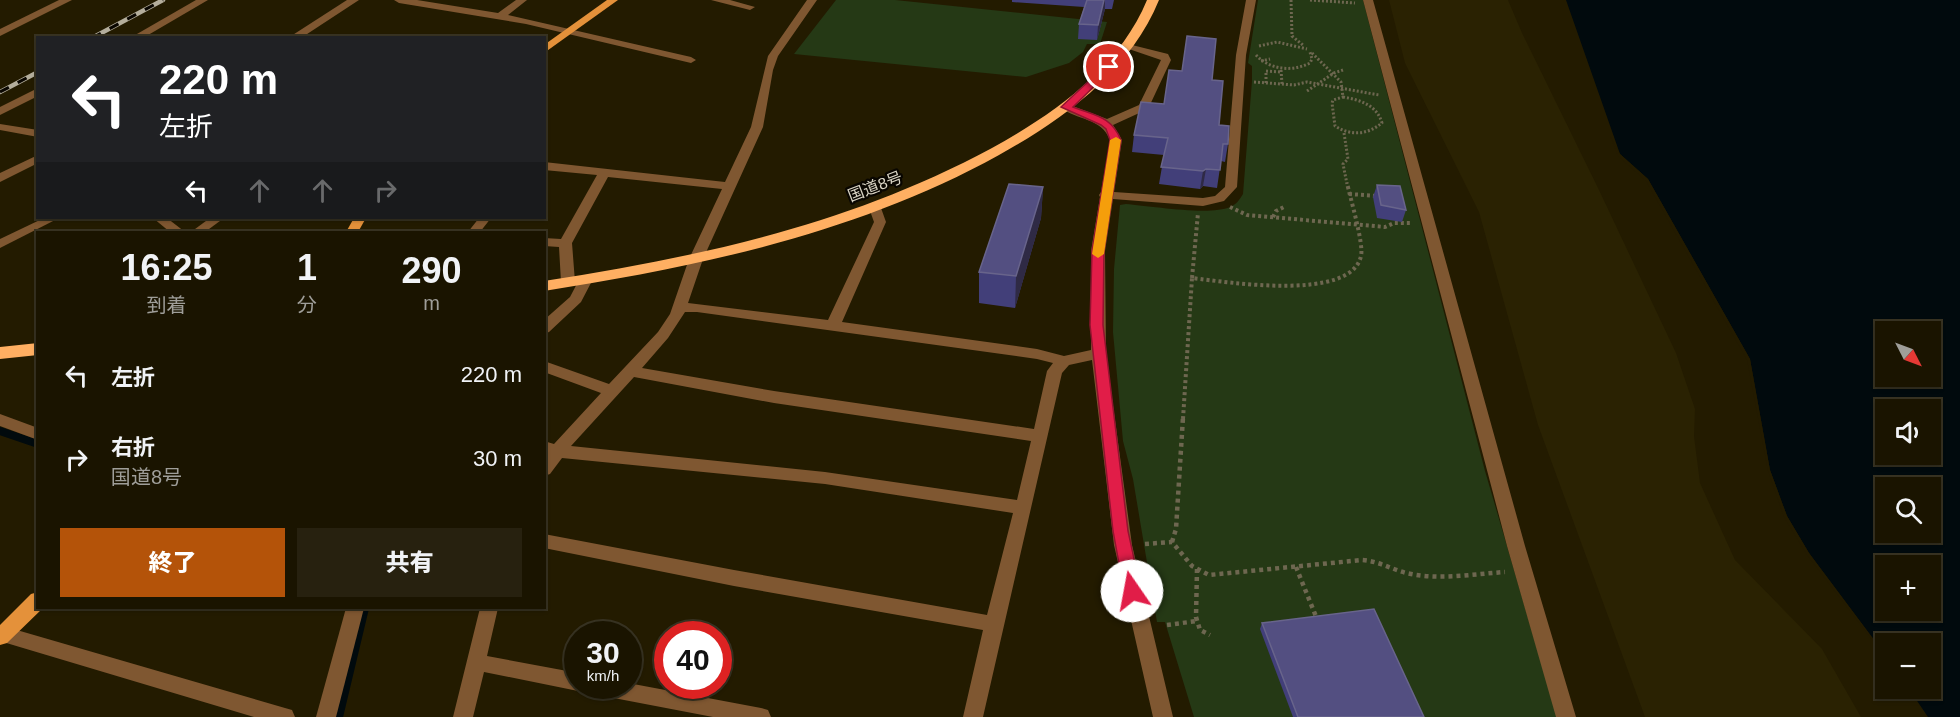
<!DOCTYPE html>
<html lang="ja">
<head>
<meta charset="utf-8">
<style>
  body { margin:0; font-family:Arial,"Noto Sans JP",sans-serif; background:#27210f; color:#f1f3f6; height:100vh; display:flex; flex-direction:column; font-size:22px; white-space:nowrap }
  * { box-sizing:border-box; margin:0 }
  p { font-size:20px; color:#9f9e99 }
  .icon { flex:none; width:33px; height:33px; fill:none; stroke:currentColor; stroke-width:2; stroke-linecap:round; stroke-linejoin:round }
  .map { position:relative; flex:1; overflow:hidden }
  .details { position:absolute; left:36px; top:231px; width:510px; height:378px; display:flex; flex-direction:column; background:#1a1400; border-radius:0px; box-shadow:0 2px 4px #0004,0 0 0 2px #383322 }
  .details>* { flex:none }
  .guide { position:absolute; left:36px; top:36px; width:510px; height:183px; border-radius:0px; box-shadow:0 2px 4px #0004,0 0 0 2px #383322; background:#202124; color:#fff; overflow:hidden }
  .needle { width:39px; rotate:132deg }
  .buttons { position:absolute; left:1875px; top:321px; display:grid; gap:12px }
  .buttons a { display:grid; place-items:center; width:66px; height:66px; border-radius:0px; background:#1a1400; box-shadow:0 2px 4px #0004,0 0 0 2px #383322; font-size:30px }
  .speed { position:absolute; left:564px; top:621px; display:flex; gap:12px; font-size:30px; font-weight:700; text-align:center }
  .speed>* { display:grid; place-content:center; width:78px; height:78px; border-radius:50%; background:#1a1400; box-shadow:0 2px 4px #0004,0 0 0 2px #383322; line-height:1 }
  .speed small { font-size:15px; font-weight:400 }
  .speed .limit { border:9px solid #d22; background:#fff; color:#111 }
  .pin { position:absolute; display:grid; place-items:center; width:51px; height:51px; color:#fff; margin:-26px; border:3px solid #fff; border-radius:50%; box-shadow:0 2px 6px #0007 }
  .me { position:absolute; width:66px; margin:-33px; rotate:348deg; stroke-linejoin:round; filter:drop-shadow(0 0 4px #0008) }
  .turn { display:flex; align-items:center; gap:21px; height:126px; padding:0 24px; font-size:27px }
  .turn .icon { width:78px; height:78px; stroke-width:2.5 }
  .turn b { display:block; font-size:42px; line-height:51px }
  .lanes { display:flex; align-items:center; height:57px; padding:0 24px; background:#0003; justify-content:center; gap:30px; direction:ltr }
  .lanes .off { opacity:.35 }
  .eta { display:flex; justify-content:space-evenly; align-items:center; height:102px; text-align:center }
  .eta b { font-size:36px; font-weight:800; line-height:42px }
  .primary-button { display:flex; gap:12px; margin-top:auto; padding:12px 24px }
  .primary-button a { flex:1; height:69px; border-radius:0px; background:#b45309; color:#fff; font-size:24px; font-weight:800; line-height:69px; text-align:center }
  .primary-button a+a { background:#27210f; color:#f1f3f6 }
  ul { padding:0; list-style:none }
  li { display:flex; align-items:center; gap:18px; height:84px; padding:0 24px }
  li div { flex:1 }
  li b { display:block; font-size:22px }
  li em { font-style:normal }
  .map>svg:first-child { display:block }
  .green { fill:#253915 }
  .sand { fill:#2a2202 }
  .water { fill:#010a0d; fill-rule:evenodd }
  .pier { fill:#231b00 }
  .lines { fill:none; stroke-linecap:round; stroke-linejoin:round }
  .stream { stroke:#010a0d; stroke-width:8 }
  .path-far2 { stroke:#6e6750; stroke-width:3; stroke-dasharray:2 2; stroke-linecap:butt }
  .path-far1 { stroke:#6e6750; stroke-width:4; stroke-dasharray:3 3; stroke-linecap:butt }
  .path { stroke:#6e6750; stroke-width:4.5; stroke-dasharray:4 4; stroke-linecap:butt }
  .minor { fill:#7f5731; fill-rule:evenodd }
  .major { fill:#e4913a; fill-rule:evenodd }
  .highway { fill:#ffaf62; fill-rule:evenodd }
  .rail-casing { stroke:#b4ae9c; stroke-width:4.5 }
  .rail { stroke:#090600; stroke-width:3; stroke-dasharray:10; stroke-linecap:butt }
  .wall { fill:#423f79 }
  .shaded-wall { fill:#2f2a45 }
  .building { fill:#534f81; stroke:#68648b; stroke-width:1.5 }
  .route { fill:#e11d48; stroke:#92132f; stroke-width:1.5 }
  .slow { fill:#f59e0b }
  .labels { text-anchor:middle; stroke-width:4.5; stroke-linejoin:round; paint-order:stroke }
  .street-label { font-size:16px; fill:#d9d4c4; stroke:#090600 }
</style>
</head>
<body>
<div class="map">
<svg width="1960" height="717" viewBox="0 0 1960 717">
  <rect width="100%" height="100%" fill="#231b00"/>
  <g class="green">
    <path d="M836,0H895L1107,22L1100,44H1087L1083,52L1069,63L1026,77L794,54Z"/>
    <path d="M1258,0H1363L1485,471L1557,717H1194L1165,622H1157L1133,479L1123,441L1113,332L1114,269L1120,205L1126,204C1150,206 1210,216 1230,207C1237,204 1239,200 1243,194L1252,81V66L1248,63Z"/>
  </g>
  <path class="sand" d="M1389,0H1508L1522,33L1599,190L1676,353L1695,409L1694,436L1700,483L1735,560L1822,649L1861,717H1645L1538,425L1479,212L1405,63Z"/>
  <path class="water" d="M1566,0H1960V717H1928L1909,689L1930,688V644H1886L1885,655L1809,553L1787,516L1770,470L1750,359L1648,179L1620,154ZM1886,332H1930V376H1886ZM1886,410H1930V454H1886ZM1886,488H1930V532H1886ZM1886,566H1930V610H1886Z"/>
  <path class="pier" d="M1610,136L1620,154L1648,179L1750,359L1770,470L1787,516L1809,553L1878,645L1886,658L1807,555L1784,517L1768,471L1747,360L1646,181L1618,156Z"/>
  <g class="lines">
    <g class="stream">
      <path d="M0,431L38,444"/>
      <path d="M339,717L365,608"/>
    </g>
    <g class="path-far2">
      <path d="M1291,0L1292,36L1304,46"/>
      <path d="M1310,0L1355,3"/>
      <path d="M1259,46L1277,42L1307,49"/>
      <path d="M1312,53L1341,82L1343,97"/>
      <path d="M1256,55C1270,70 1292,72 1310,63L1312,59L1310,52"/>
      <path d="M1261,61L1270,59"/>
      <path d="M1281,70L1282,84"/>
      <path d="M1254,82L1294,85L1307,82L1379,95"/>
      <path d="M1266,83V71L1281,72"/>
      <path d="M1307,91L1334,73L1343,70"/>
      <path d="M1343,97C1360,100 1377,105 1382,123C1367,135 1351,136 1335,126L1332,103L1333,100Z"/>
      <path d="M1344,133L1348,159L1343,164L1347,184"/>
    </g>
    <g class="path-far1">
      <path d="M1349,194L1378,196"/>
      <path d="M1230,207L1247,215L1385,227L1394,223H1411"/>
      <path d="M1273,217L1276,211L1286,206"/>
      <path d="M1192,278L1198,213"/>
      <path d="M1183,419L1192,278C1227,282 1351,302 1361,256C1364,244 1350,197 1347,183"/>
    </g>
    <g class="path">
      <path d="M1172,542L1176,529L1183,417"/>
      <path d="M1145,544L1172,542L1192,566L1209,575L1362,560C1380,561 1394,571 1411,574C1442,580 1474,574 1505,572"/>
      <path d="M1296,567L1317,619"/>
      <path d="M1197,569L1196,617L1200,630L1210,635"/>
      <path d="M1167,625L1197,621"/>
    </g>
    <g class="minor">
      <path d="M59,0H72L0,36V29Z"/>
      <path d="M196,0H208L143,38H130Z"/>
      <path d="M347,0H359L301,38H288Z"/>
      <path d="M394,0H417L498,13L516,0H527L508,15L691,57L696,60L691,63L526,24L399,3Z"/>
      <path d="M711,0H730L755,7L750,10Z"/>
      <path d="M807,0H817L778,56L773,70L763,127L703,259L688,303L828,320L874,222L869,208L875,204L881,208L886,222L842,322L1037,349L1064,356L1091,350V251L1100,197L1099,195L1101,192L1110,140C1101,117 1077,121 1060,107L1066,104L1070,105L1107,119L1139,105L1161,60L1123,47L1128,44L1168,54L1171,60L1148,109L1113,125L1122,140L1114,192L1203,198L1215,196L1225,187L1236,55L1246,0H1256L1246,55L1237,187L1224,201L1203,206L1113,199L1105,251L1106,354L1132,545L1173,717H1153L1114,545L1092,360L1069,365L1062,373L983,717H963L983,630L734,586L544,548V534L734,570L987,615L1013,513L825,484L562,458L550,474L544,476V457L547,454L544,453V441L554,444L601,393L544,372V361L609,384L658,332L670,314L689,259L722,189L608,177L572,243L575,282L568,286L561,282L559,247L544,246V238L561,239L597,175L544,170V162L725,182L751,127L768,56ZM685,312H697L1037,359L1053,363L1047,371L1034,429L774,391L642,368L668,338ZM634,377L774,403L1031,441L1017,500L825,472L571,446Z"/>
      <path d="M1363,0H1373L1525,546L1576,717H1556L1507,546Z"/>
      <path d="M38,88V96L0,115V107Z"/>
      <path d="M0,124L38,130V137L0,130Z"/>
      <path d="M38,155V163L0,182V173Z"/>
      <path d="M44,218H59L0,248V239Z"/>
      <path d="M153,218H167L185,232H170Z"/>
      <path d="M210,218H224L205,232H191Z"/>
      <path d="M479,218H491L480,232H468Z"/>
      <path d="M586,275L593,279L581,302L549,332L544,334V320L570,297L581,276Z"/>
      <path d="M0,414L38,428V440L0,426Z"/>
      <path d="M346,608H364L336,717H316Z"/>
      <path d="M480,608H498L487,656L578,673V686H586L585,688L578,691L484,672L473,717H453Z"/>
      <path d="M3,626L285,708L292,710L295,717H254L3,642L0,641V627Z"/>
      <path d="M628,683L761,708L768,710L771,717H713L598,695L591,692L588,686H628Z"/>
    </g>
    <g class="major">
      <path d="M607,0H618L544,53V45Z"/>
      <path d="M354,218H366L358,232H346Z"/>
      <path d="M38,592V608H43L7,643L0,645V625L31,594Z"/>
    </g>
    <g class="highway">
      <path d="M1147,0H1159C1130,71 1064,119 999,155C858,233 702,266 544,291V281C704,256 848,225 992,148C1054,114 1119,68 1147,0Z"/>
      <path d="M38,343V355L0,359V347Z"/>
    </g>
    <defs>
      <g id="rail">
        <path d="M92,38L163,0"/>
        <path d="M0,92L38,72"/>
      </g>
    </defs>
    <use href="#rail" class="rail-casing"/>
    <use href="#rail" class="rail"/>
  </g>
  <g class="wall">
    <path d="M1012,0H1114L1112,9H1105L1097,40L1078,39L1079,24L1084,7L1012,2Z"/>
    <path d="M1212,80L1219,125L1228,144L1225,162L1221,161L1217,188L1203,186L1200,189L1159,184L1164,155L1132,152L1134,135L1164,104Z"/>
    <path d="M1377,185L1406,210L1402,222L1377,218L1373,197Z"/>
    <path d="M1043,187L1041,218L1015,308L979,303V272Z"/>
    <path d="M1262,623L1424,717H1293L1260,629Z"/>
  </g>
  <g class="shaded-wall">
    <path d="M1104,0H1105V9L1097,40L1098,25Z"/>
    <path d="M1206,169L1203,186L1200,189L1203,171Z"/>
    <path d="M1043,187L1041,218L1015,308L1016,276Z"/>
  </g>
  <g class="building">
    <path d="M1087,0H1104L1098,25L1079,24Z"/>
    <path d="M1187,36L1216,39L1212,80L1223,81L1219,125L1229,126L1228,144H1223L1220,170L1206,169L1203,171L1161,167L1168,138L1134,135L1141,102L1164,104L1169,70L1182,71Z"/>
    <path d="M1009,184L1043,187L1016,276L979,272Z"/>
    <path d="M1377,185L1400,186L1406,210L1381,205Z"/>
    <path d="M1374,609L1424,717H1298L1262,623Z"/>
  </g>
  <path class="route" d="M1106,65L1114,67L1073,107C1096,116 1111,116 1121,140L1104,251L1103,325L1128,531L1141,591L1138,596L1132,598L1127,596L1124,591L1113,531L1090,325L1092,251L1110,140L1106,129L1101,125L1061,107Z"/>
  <path class="slow" d="M1116,137L1121,140L1104,254L1098,258L1092,254L1110,140Z"/>
  <g class="labels">
    <g class="street-label">
      <text transform="translate(875 186) rotate(-21)" y="6">国道8号</text>
    </g>
  </g>
</svg>
<div class="buttons">
<a><svg class="needle" viewBox="-14 -14 28 28"><path d="M0-13l5 13h-10z" fill="#e53935"/><path d="M0 13l5-13h-10z" fill="#9f9e99"/></svg></a>
<a><svg class="icon" aria-label="sound" viewBox="0 0 24 24"><path d="M4 9h4l5-4v14l-5-4H4zM17 9q2 3 0 6"/></svg></a>
<a><svg class="icon" aria-label="search" viewBox="0 0 24 24"><circle cx="10" cy="10" r="6"/><path d="M15 15l6 6"/></svg></a>
<a>+</a>
<a>−</a>
</div>
<div class="speed"><div>30<small>km/h</small></div><div class="limit">40</div></div>
<div class="pin" style="left:1109px;top:67px;background:#d93025"><svg class="icon" aria-label="arrive" viewBox="0 0 24 24"><path d="M6 21V4h12l-3 4 3 4H6"/></svg></div>
<svg class="me" style="left:1132px;top:591px" viewBox="-20 -20 40 40"><circle r="19" fill="#fff"/><path d="M0-13L10 11 0 6-10 11z" fill="#e11d48"/></svg>
<div class="guide">
<div class="turn"><svg class="icon" aria-label="left" viewBox="0 0 24 24"><path d="M17 20v-9H6M10 6l-5 5 5 5"/></svg><div><b>220 m</b>左折</div></div>
<div class="lanes"><svg class="icon" aria-label="left" viewBox="0 0 24 24"><path d="M17 20v-9H6M10 6l-5 5 5 5"/></svg><svg class="icon off" aria-label="ahead" viewBox="0 0 24 24"><path d="M12 20V5M6 11l6-6 6 6"/></svg><svg class="icon off" aria-label="ahead" viewBox="0 0 24 24"><path d="M12 20V5M6 11l6-6 6 6"/></svg><svg class="icon off" aria-label="right" viewBox="0 0 24 24"><path d="M7 20v-9h11M14 6l5 5-5 5"/></svg></div>
</div>
<section class="details">
<div class="eta">
<div><b>16:25</b><p>到着</p></div>
<div><b>1</b><p>分</p></div>
<div><b>290</b><p>m</p></div>
</div>
<ul>
<li><svg class="icon" aria-label="left" viewBox="0 0 24 24"><path d="M17 20v-9H6M10 6l-5 5 5 5"/></svg><div><b>左折</b></div><em>220 m</em></li>
<li><svg class="icon" aria-label="right" viewBox="0 0 24 24"><path d="M7 20v-9h11M14 6l5 5-5 5"/></svg><div><b>右折</b><p>国道8号</p></div><em>30 m</em></li>
</ul>
<div class="primary-button"><a>終了</a><a>共有</a></div>
</section>
</div>
</body>
</html>
